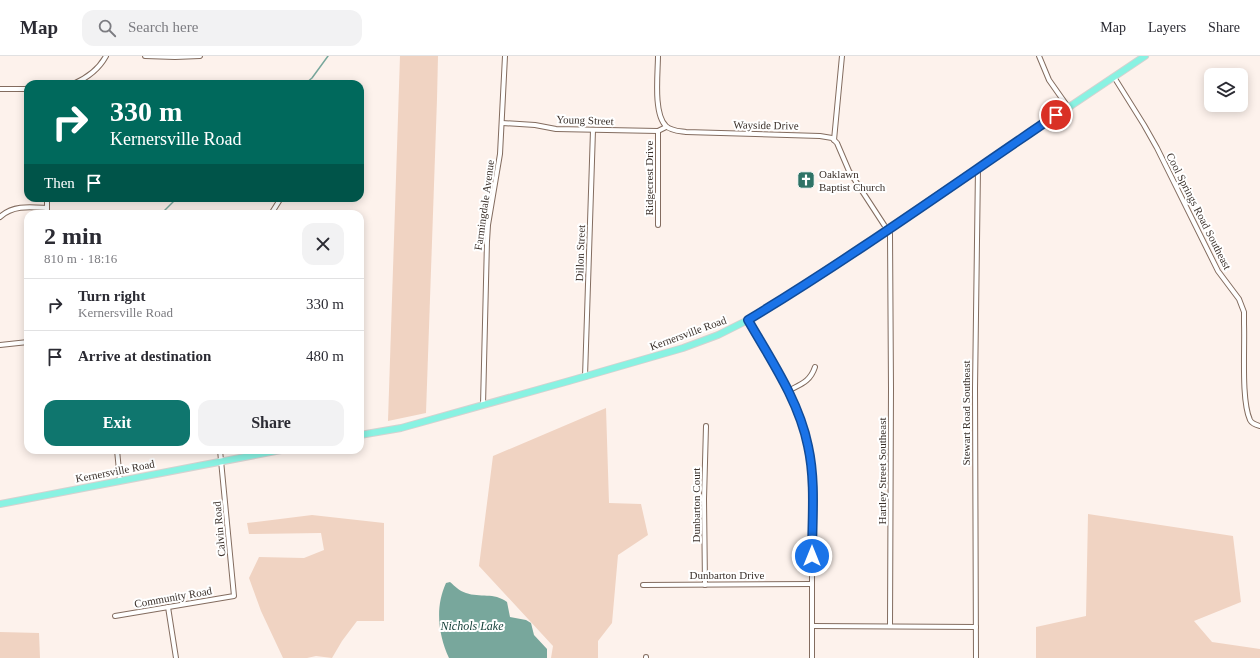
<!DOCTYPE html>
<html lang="en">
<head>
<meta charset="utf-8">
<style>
  body { margin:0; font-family:Georgia,serif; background:#f2f2f3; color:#2b2b33; height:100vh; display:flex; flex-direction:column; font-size:15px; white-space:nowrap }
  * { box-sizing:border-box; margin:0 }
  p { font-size:13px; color:#7c7c81 }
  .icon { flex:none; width:22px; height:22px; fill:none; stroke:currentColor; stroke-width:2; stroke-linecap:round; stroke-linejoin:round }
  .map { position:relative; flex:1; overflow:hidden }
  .details { position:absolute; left:24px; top:154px; width:340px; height:244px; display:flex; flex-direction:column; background:#fff; border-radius:12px; box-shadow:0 2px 10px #0003 }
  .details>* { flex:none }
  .top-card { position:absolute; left:24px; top:24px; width:340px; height:122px; border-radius:12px; box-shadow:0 2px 10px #0003; background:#00695c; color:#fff; overflow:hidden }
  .buttons { position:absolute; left:1204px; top:12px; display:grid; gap:8px }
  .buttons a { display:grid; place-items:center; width:44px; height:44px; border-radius:8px; background:#fff; box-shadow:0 2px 10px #0003; font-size:20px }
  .pin { position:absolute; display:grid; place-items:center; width:34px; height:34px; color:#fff; margin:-17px; border:2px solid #fff; border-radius:50%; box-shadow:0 1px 4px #0007 }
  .me { position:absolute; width:44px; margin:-22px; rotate:0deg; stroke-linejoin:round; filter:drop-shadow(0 0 3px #0008) }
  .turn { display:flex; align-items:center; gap:14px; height:84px; padding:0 20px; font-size:18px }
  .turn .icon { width:52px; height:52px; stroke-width:2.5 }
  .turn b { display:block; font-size:28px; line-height:34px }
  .then { display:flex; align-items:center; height:38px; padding:0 20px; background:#0003; gap:8px; font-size:15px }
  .round { display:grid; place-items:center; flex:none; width:42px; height:42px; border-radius:12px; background:#f2f2f3 }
  .summary { display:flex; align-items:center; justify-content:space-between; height:68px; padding:0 20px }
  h1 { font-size:24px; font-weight:700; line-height:30px }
  .primary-button { display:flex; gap:8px; margin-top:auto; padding:8px 20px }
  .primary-button a { flex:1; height:46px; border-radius:12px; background:#0f766e; color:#fff; font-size:16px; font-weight:700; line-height:46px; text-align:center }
  .primary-button a+a { background:#f2f2f3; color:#2b2b33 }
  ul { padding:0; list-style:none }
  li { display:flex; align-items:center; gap:12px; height:52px; padding:0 20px; border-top:1px solid #e1e1e2 }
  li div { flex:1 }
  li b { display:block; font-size:15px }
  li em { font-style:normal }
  header { display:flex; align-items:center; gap:24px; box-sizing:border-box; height:56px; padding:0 20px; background:#fff; border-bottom:1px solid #e1e1e2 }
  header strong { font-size:19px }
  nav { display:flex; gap:22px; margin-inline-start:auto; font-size:14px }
  .search { width:280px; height:36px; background:#f2f2f3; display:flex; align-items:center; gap:10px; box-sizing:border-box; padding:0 14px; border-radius:12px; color:#7c7c81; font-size:15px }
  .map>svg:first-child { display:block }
  .green { fill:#f0d3c2 }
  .water { fill:#78a79c }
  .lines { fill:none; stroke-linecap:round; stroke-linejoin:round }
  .stream { stroke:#78a79c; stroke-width:1.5 }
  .minor-casing { stroke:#836c5f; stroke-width:6 }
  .primary-casing { stroke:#d4d2d0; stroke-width:8 }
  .minor { stroke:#fff; stroke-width:4 }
  .primary { stroke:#89f2e2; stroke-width:6 }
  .route-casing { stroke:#114b97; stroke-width:10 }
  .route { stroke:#1a73e8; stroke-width:7 }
  .labels { text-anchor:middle; stroke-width:4; stroke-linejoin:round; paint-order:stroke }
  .street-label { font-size:11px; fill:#3b312b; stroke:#fff }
  .poi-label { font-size:11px; fill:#3b312b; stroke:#fff; text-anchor:start }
  .water-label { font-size:12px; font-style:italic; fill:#103c35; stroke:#fff }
</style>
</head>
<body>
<header>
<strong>Map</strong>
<div class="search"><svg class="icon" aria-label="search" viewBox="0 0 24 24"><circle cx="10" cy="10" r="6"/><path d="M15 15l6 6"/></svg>Search here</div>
<nav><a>Map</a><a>Layers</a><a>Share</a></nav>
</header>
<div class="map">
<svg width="1260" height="602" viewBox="0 0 1260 602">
  <rect width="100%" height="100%" fill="#fdf2ec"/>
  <g class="green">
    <path d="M400,0H438L437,43L426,357L388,365Z"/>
    <path d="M606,352L609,447L641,448L648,479L618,499L612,567L598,585V602H551L553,590L479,510L493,400Z"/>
    <path d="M1088,458L1233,480L1241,546L1194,565L1212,586L1260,593V602H1036V571L1086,560Z"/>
    <path d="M312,459L384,467V565H357L342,585L332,602L316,600L307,602H283L261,555L249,522L259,501L304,502L324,494L321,477L249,478L247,467Z"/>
    <path d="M0,576L39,577L40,602H0Z"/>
  </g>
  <path class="water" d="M450,526C455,530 459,535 466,537C480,542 494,536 507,546L510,561L526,564L531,567L534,579L547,593V602H449C438,578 435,551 446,527Z"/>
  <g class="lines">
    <g class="stream">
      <path d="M305,28L312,22L328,0"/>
      <path d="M161,158L177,142"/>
    </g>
    <defs>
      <g id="minor">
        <path d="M145,0L175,1L200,0"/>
        <path d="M658,0C658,16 653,58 666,70C671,75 679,75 686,76L820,80L832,82L837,87L849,115L890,178L891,332L890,570"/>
        <path d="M1039,0L1049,24L1068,51"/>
        <path d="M1114,21L1144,69L1157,92L1218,215L1239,243L1244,256V268C1245,292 1241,344 1250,364C1252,368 1256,369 1260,370"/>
        <path d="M73,28C87,22 99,13 106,0"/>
        <path d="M0,33H28"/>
        <path d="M502,67L535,69L556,73L658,75L666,71"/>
        <path d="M658,75V169"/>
        <path d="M834,84L842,0"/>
        <path d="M47,142V158"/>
        <path d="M271,158L281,142"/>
        <path d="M0,161C13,149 30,151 46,152"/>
        <path d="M748,264L793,344L802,367L809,392L812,430V602"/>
        <path d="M0,289L28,286"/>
        <path d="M585,321L593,74"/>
        <path d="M788,335C801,328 810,326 815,311"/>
        <path d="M483,349L487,185L488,169L500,98L505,0"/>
        <path d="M117,394L120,425"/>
        <path d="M643,529L812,528"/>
        <path d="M705,529L704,443L706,370"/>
        <path d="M168,551L176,602"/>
        <path d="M115,560L234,540L220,394"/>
        <path d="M812,570L976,571"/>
        <path d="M646,602V601"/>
        <path d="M976,602L975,333L978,112"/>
      </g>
      <g id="primary">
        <path d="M360,379L401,372L569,325L683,292L718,279L748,264L780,245L1145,0"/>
        <path d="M0,448L281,394"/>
      </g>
    </defs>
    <use href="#minor" class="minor-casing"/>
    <use href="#primary" class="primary-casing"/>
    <use href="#minor" class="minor"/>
    <use href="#primary" class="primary"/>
  </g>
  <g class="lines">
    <defs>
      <path id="route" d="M812,500C812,464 816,426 808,390C799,345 771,304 748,264C854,200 954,128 1056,59"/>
    </defs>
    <use href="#route" class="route-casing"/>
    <use href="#route" class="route"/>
  </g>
  <defs>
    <symbol id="church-square" viewBox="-11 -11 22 22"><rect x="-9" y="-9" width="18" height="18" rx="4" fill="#2e7366" stroke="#fff"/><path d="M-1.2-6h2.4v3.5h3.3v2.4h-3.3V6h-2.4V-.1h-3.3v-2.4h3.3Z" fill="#fff"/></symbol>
  </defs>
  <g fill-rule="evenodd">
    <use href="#church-square" x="796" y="114" width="20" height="20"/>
  </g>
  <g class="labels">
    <g class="street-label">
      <text transform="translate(585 64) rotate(2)" y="4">Young Street</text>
      <text transform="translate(766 69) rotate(1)" y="4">Wayside Drive</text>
      <text transform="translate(649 122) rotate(-90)" y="4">Ridgecrest Drive</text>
      <text transform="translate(484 149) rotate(-82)" y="4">Farmingdale Avenue</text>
      <text transform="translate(1199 155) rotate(63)" y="4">Cool Springs Road Southeast</text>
      <text transform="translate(580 197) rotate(-88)" y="4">Dillon Street</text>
      <text transform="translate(688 277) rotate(-20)" y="4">Kernersville Road</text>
      <text transform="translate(966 357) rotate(-90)" y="4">Stewart Road Southeast</text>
      <text transform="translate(115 415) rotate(-11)" y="4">Kernersville Road</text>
      <text transform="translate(882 415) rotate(-90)" y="4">Hartley Street Southeast</text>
      <text transform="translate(696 449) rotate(-90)" y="4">Dunbarton Court</text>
      <text transform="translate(219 473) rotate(-95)" y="4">Calvin Road</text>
      <text x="727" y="523">Dunbarton Drive</text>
      <text transform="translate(173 541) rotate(-10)" y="4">Community Road</text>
    </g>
    <g class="poi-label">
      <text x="819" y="122">Oaklawn<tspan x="819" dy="13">Baptist Church</tspan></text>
    </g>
    <g class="water-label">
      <text x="472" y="574">Nichols Lake</text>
    </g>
  </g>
</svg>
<div class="buttons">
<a><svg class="icon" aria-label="layers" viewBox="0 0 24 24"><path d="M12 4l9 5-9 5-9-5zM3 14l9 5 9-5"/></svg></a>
</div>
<div class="pin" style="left:1056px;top:59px;background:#d93025"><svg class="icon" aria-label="arrive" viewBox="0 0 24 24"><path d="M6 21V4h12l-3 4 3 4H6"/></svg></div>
<svg class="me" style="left:812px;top:500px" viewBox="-20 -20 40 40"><circle r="17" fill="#1a73e8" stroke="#fff" stroke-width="3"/><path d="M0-11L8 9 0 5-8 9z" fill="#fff"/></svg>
<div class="top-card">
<div class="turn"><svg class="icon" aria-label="right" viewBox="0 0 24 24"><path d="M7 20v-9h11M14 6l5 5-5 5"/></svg><div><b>330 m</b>Kernersville Road</div></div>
<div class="then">Then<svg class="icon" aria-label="arrive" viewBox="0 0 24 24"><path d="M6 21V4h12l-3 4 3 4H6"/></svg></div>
</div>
<section class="details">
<div class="summary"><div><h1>2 min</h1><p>810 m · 18:16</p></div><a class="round"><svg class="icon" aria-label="close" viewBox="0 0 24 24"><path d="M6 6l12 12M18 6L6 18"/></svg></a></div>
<ul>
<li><svg class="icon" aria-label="right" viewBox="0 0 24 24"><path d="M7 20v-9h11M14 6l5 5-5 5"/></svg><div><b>Turn right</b><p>Kernersville Road</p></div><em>330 m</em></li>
<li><svg class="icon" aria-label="arrive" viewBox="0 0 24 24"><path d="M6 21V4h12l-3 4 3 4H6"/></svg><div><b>Arrive at destination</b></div><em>480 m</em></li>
</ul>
<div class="primary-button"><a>Exit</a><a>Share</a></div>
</section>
</div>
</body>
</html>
